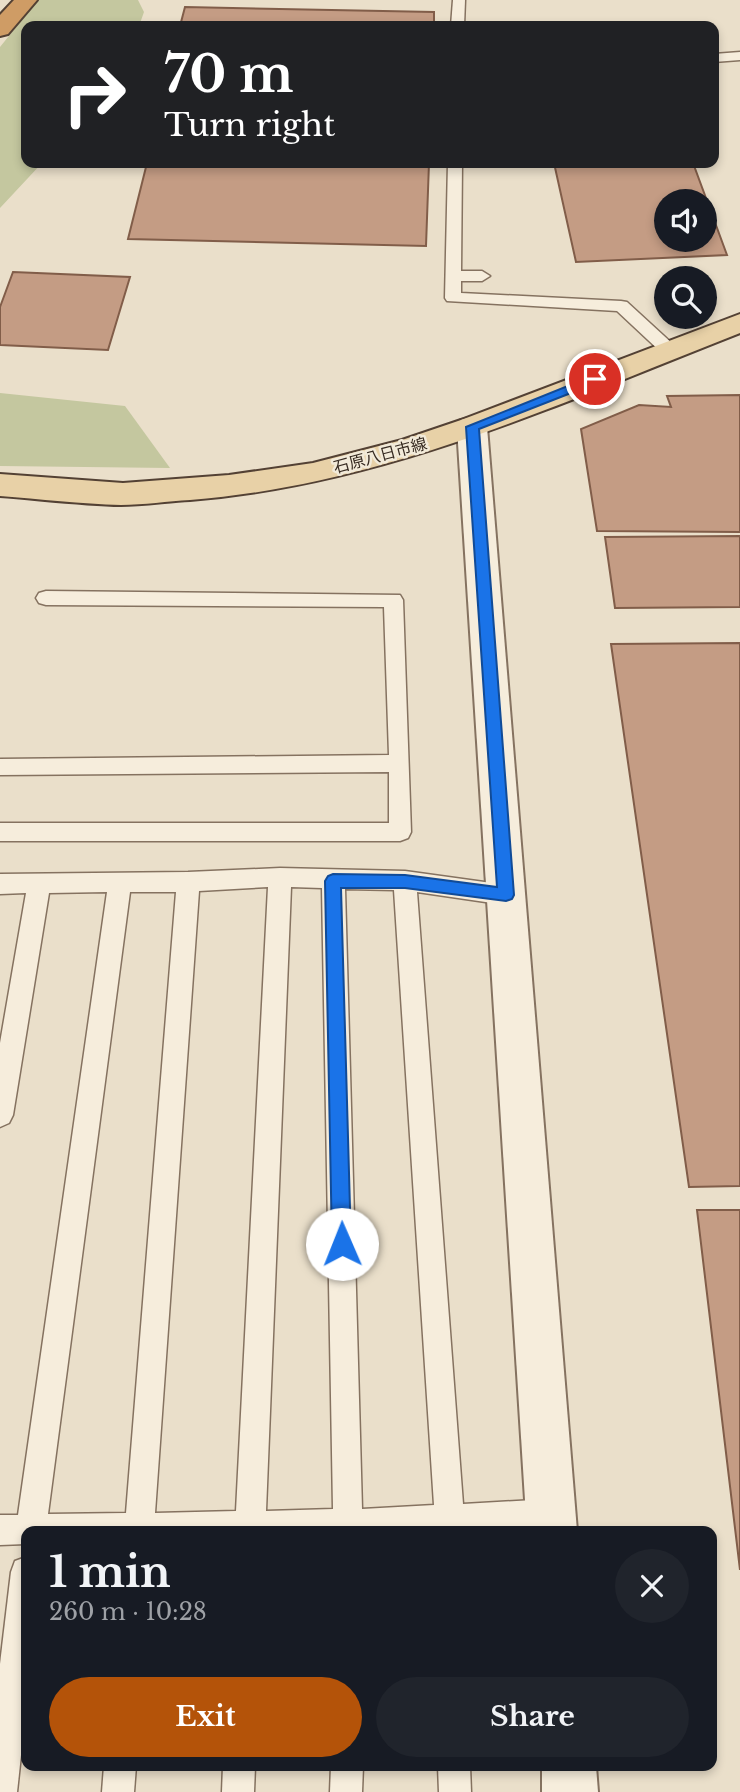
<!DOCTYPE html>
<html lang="en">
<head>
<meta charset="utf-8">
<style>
  body { margin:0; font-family:"Libre Baskerville","Noto Sans JP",serif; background:#20242c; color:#f1f3f6; height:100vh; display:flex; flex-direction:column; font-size:26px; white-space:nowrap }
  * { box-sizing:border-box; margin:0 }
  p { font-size:23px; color:#9ea1a6 }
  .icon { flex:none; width:38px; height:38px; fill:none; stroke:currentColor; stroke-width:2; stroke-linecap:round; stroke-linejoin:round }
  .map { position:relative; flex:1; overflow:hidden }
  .drawer { position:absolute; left:21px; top:1526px; width:696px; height:245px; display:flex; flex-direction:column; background:#171b24; border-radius:14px; box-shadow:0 4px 10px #0003 }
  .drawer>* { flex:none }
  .banner { position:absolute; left:21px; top:21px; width:698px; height:147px; border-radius:14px; box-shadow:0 4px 10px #0003; background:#202124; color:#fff; overflow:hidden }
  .fabs { position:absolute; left:654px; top:189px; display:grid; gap:14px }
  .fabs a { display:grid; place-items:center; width:63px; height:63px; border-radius:50%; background:#171b24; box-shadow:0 4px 10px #0003; font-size:35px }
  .pin { position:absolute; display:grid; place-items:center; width:60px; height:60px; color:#fff; margin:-30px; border:4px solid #fff; border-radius:50%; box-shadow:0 2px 7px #0007 }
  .me { position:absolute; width:77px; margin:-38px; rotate:359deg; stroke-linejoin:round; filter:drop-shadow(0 0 5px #0008) }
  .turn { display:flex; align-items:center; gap:24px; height:147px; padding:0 28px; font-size:32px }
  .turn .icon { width:91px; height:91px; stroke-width:2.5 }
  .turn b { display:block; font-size:49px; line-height:60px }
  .round { display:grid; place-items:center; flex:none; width:74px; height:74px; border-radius:37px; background:#20242c }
  .summary { display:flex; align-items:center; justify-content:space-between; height:119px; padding:0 28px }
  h1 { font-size:42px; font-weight:700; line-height:52px }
  .button { display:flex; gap:14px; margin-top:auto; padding:14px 28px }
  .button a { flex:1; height:80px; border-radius:42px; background:#b45309; color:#fff; font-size:28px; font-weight:700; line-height:80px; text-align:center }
  .button a+a { background:#20242c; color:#f1f3f6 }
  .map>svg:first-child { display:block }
  .green { fill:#c4c79f }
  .building { fill:#c49c84; stroke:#815d49; stroke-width:2; fill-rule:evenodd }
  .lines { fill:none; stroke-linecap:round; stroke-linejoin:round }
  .service-casing { stroke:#857260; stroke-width:3 }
  .tertiary-casing { stroke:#857260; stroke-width:4 }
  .primary-casing { stroke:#534134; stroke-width:4 }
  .motorway-casing { stroke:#534134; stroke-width:4 }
  .service { fill:#f6eddc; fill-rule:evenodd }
  .tertiary { fill:#f6eddc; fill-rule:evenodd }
  .primary { fill:#e8d1a7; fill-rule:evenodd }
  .motorway { fill:#cf9c65; fill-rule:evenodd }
  .route { fill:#1a73e8; stroke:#114b97; stroke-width:2 }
  .labels { text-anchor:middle; stroke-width:5; stroke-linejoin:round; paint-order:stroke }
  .far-street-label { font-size:16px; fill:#372b22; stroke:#f2ead9 }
</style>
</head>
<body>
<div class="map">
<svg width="740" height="1792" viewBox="0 0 740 1792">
  <rect width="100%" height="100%" fill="#eadfca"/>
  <g class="green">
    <path d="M38,0H138L144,12L139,26H26V163H42L0,208V47Z"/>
    <path d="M0,393L125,406L170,468L0,466Z"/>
  </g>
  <g class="building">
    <path d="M185,7L434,12V26H180Z"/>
    <path d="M147,163H429L426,246L128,239Z"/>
    <path d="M554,163H693L727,255L576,262ZM667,201H705V240H667Z"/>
    <path d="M13,272L130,277L108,350L0,345V307Z"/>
    <path d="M740,395V532L597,531L581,429L639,405L671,407L667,396Z"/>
    <path d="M740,536V607L615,608L605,537Z"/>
    <path d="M740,643V1186L689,1187L611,644Z"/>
    <path d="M697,1210H740V1570Z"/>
  </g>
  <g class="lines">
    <defs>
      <g id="service">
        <path d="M453,0H465L464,26H451Z"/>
        <path d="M740,52V60L714,62V54Z"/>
        <path d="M448,163H462L461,271H482L490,276L482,281H461V293L621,301L627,302L675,346L677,350L675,354H663L617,311L447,301L445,298Z"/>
        <path d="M46,591L400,595L403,600L411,832L408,838L400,841H0V823H389V772L0,775V759L389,755L384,607L46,605L39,603L36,598L39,593Z"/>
        <path d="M280,868L405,871L506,885L514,888L517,895L514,902L506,905L417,892L463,1504L551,1499L561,1504L566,1514L561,1524L551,1529L500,1531H26V1544L0,1545V1515H18L107,892L49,893L13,1115L9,1123L0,1127V1043L26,893L0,894V874L188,872ZM268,887L236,1511L155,1513L199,891ZM291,887L322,888L333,1509L266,1511ZM345,889L394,890L434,1505L362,1509ZM130,892H176L126,1513L48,1514Z"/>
        <path d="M26,1557V1709L17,1792H0V1664L11,1572L15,1561Z"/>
        <path d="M104,1766H136L134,1792H102Z"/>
        <path d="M223,1766H255L254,1792H222Z"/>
        <path d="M331,1766H363L362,1792H330Z"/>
        <path d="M438,1766H470L471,1792H439Z"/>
      </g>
      <g id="tertiary">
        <path d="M472,417L483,420L487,427L577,1531H527L457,427L461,420Z"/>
        <path d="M542,1766H596L598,1792H542Z"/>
      </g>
      <path id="primary" d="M740,314V333C561,403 384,485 190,500C168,501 144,505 121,505C81,504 40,499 0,496V474L123,483L229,475L313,463L402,440L461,420Z"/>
      <path id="motorway" d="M14,0H37L8,34L0,36V15Z"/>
    </defs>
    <use href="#service" class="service-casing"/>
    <use href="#tertiary" class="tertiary-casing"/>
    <use href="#primary" class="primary-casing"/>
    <use href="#motorway" class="motorway-casing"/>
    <use href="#service" class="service"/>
    <use href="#tertiary" class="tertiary"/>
    <use href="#primary" class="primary"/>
    <use href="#motorway" class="motorway"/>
  </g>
  <path class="route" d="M595,375L599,376V382L479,429L514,895L512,899L506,901L405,888H341L351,1244L348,1251L342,1254L335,1251L332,1244L325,881L328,876L333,874L405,875L497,887L466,427Z"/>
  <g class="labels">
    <g class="far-street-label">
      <text transform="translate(380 455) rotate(-15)" y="6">石原八日市線</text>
    </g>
  </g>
</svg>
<div class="fabs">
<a><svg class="icon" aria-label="sound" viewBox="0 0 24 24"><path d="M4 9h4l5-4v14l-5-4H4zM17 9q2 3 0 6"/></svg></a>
<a><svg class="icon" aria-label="search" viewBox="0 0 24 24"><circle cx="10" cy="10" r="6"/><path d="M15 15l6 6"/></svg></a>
</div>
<div class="pin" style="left:595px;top:379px;background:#d93025"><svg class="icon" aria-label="arrive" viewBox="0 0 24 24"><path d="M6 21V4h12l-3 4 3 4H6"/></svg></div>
<svg class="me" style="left:342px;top:1244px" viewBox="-20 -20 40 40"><circle r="19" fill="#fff"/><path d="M0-13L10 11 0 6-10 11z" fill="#1a73e8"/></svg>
<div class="banner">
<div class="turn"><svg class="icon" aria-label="right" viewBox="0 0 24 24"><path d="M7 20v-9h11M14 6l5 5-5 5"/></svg><div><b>70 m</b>Turn right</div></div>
</div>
<section class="drawer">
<div class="summary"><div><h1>1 min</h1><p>260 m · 10:28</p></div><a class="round"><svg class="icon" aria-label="close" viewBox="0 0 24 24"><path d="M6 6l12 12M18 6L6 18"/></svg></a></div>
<div class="button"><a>Exit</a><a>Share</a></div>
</section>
</div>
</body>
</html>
